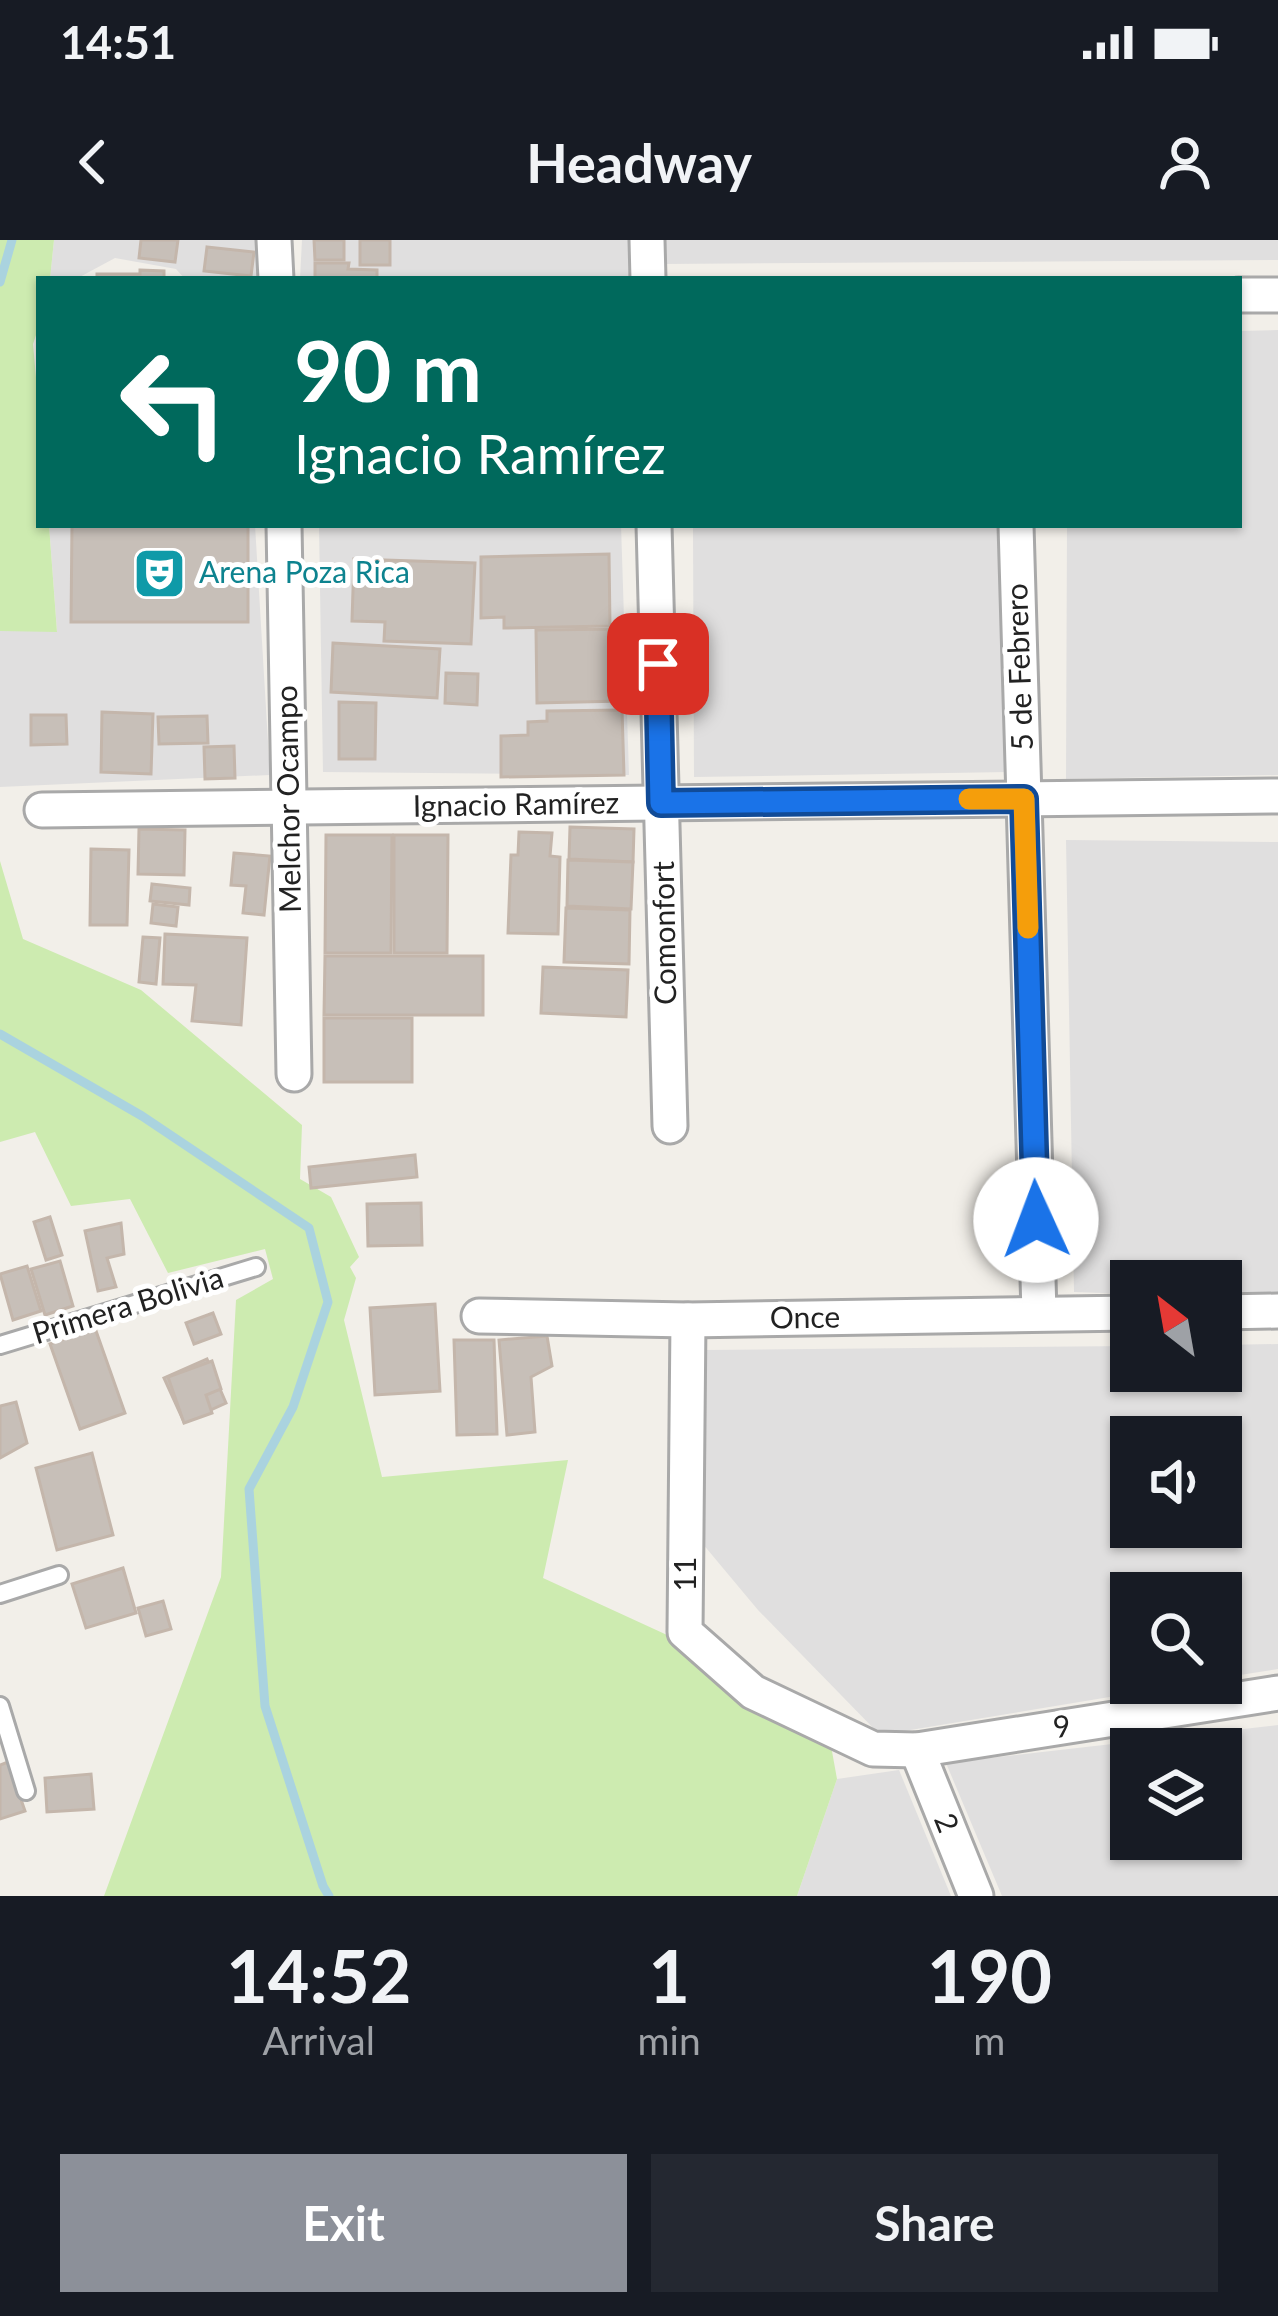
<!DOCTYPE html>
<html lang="en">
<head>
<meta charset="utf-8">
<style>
  body { margin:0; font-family:Lato,sans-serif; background:#242831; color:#f1f3f6; height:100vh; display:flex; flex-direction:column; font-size:45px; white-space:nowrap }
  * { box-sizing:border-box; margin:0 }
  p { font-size:39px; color:#9ea1a6 }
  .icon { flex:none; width:66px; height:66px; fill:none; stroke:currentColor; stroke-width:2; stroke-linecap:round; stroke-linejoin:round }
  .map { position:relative; height:1656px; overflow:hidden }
  .details { display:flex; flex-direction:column; background:#171b24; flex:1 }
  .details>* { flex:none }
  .hud { position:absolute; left:36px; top:36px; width:1206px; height:252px; border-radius:0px; box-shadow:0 3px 9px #0004; background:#00695c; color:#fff; overflow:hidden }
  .needle { width:78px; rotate:329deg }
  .buttons { position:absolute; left:1110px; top:1020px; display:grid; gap:24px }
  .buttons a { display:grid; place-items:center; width:132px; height:132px; border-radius:0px; background:#171b24; box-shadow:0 3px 9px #0004; font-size:60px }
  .pin { position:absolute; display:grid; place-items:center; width:102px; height:102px; color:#fff; margin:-51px; border-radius:24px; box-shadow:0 6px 18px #0006 }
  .me { position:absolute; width:132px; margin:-66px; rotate:358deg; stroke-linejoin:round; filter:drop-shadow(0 0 9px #0008) }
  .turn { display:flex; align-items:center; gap:42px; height:252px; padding:0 60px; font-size:54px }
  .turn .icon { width:156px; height:156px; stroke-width:2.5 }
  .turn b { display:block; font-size:84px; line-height:102px }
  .eta { display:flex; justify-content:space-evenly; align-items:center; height:204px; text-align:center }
  .eta b { font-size:72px; font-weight:700; line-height:84px }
  .action { display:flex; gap:24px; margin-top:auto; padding:24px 60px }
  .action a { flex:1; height:138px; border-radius:0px; background:#8c9099; color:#fff; font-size:48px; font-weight:700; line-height:138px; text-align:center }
  .action a+a { background:#242831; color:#f1f3f6 }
  .status { display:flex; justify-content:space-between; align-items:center; height:84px; padding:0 60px; background:#171b24; direction:ltr }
  .status svg { height:33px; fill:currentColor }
  header { display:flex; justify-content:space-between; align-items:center; height:156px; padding:0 60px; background:#171b24; font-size:54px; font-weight:700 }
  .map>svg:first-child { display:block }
  .residential { fill:#e0dfdf; fill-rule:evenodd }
  .grass { fill:#cdebb0 }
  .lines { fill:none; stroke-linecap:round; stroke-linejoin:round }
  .stream { stroke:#aad3df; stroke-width:9 }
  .building { fill:#c7bfb8; stroke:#c4b6ab; stroke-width:3 }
  .service-casing { stroke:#a9a9a9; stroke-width:22 }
  .minor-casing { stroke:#a9a9a9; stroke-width:39 }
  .service { stroke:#fff; stroke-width:16 }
  .minor { stroke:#fff; stroke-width:33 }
  .route-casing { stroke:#114b97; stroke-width:30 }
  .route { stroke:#1a73e8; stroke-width:21 }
  .slow { stroke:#f59e0b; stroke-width:21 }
  .labels { text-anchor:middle; stroke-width:10; stroke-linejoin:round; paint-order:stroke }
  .culture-label { font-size:30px; fill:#0d838f; stroke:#fff; text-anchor:start }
  .street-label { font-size:30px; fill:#222; stroke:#fff }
</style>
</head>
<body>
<div class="status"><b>14:51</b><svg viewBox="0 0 49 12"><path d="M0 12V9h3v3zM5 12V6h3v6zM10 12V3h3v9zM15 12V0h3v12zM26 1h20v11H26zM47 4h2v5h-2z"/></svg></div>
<header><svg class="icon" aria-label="back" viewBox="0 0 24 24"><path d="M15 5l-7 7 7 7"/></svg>Headway<svg class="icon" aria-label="person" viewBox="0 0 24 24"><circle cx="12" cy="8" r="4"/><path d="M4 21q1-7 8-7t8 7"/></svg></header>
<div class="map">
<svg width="1278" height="1656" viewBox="0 0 1278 1656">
  <rect width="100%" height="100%" fill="#f2efe9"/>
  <g class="residential">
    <path d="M54,0H288L286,39H185L176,29L115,18L76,39H50Z"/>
    <path d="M302,0H633L634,39H300Z"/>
    <path d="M664,0H1278V20L664,24Z"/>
    <path d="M1278,90V535L1066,539L1067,285H1239V91Z"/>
    <path d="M49,285H255L270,535L0,547V391H57Z"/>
    <path d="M319,285H621L629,535L323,532Z"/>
    <path d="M693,285H1007L1009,532L694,537Z"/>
    <path d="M1066,600L1278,602V1059L1221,1057V1041H1131V1054L1074,1052Z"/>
    <path d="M1278,1104V1429L1221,1438V1353H1131V1443H1194L880,1495L758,1370L697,1297L705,1110L1131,1106V1131H1221V1105ZM1131,1197H1221V1287H1131Z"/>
    <path d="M1278,1485V1656H1002L946,1523ZM1131,1509H1221V1599H1131Z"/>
    <path d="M899,1530L951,1656H797L837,1539Z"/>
  </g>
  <g class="grass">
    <path d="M0,0H54L50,39H39V86L33,104L39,171V285H49L57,392L0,391Z"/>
    <path d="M0,621L23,699L141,750L302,885L300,939L331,957L359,1017L350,1027L356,1038L344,1080L382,1237L568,1220L543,1338L824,1467L837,1539L797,1656H104L221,1337L236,1060L273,1039L265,1009L168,1033L130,959L71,966L35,892L0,902Z"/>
  </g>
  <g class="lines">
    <g class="stream">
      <path d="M0,42L12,0"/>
      <path d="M0,794L142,876L309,988L328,1062L293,1167L249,1249L265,1466L323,1646L329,1656"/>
    </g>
  </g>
  <g class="building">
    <path d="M141,0H178L175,22L139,18Z"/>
    <path d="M314,0H344V20H315Z"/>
    <rect x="360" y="0" width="30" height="25"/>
    <path d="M207,7L254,12L251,36L204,31Z"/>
    <path d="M315,23H349L348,29L377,30V39H315Z"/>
    <path d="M140,30L164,31V39H97V34H140Z"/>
    <path d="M72,285H248V382H71Z"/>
    <path d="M609,314L610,386L504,388V377L481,378V317Z"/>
    <path d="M354,319L475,323L471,404L384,401L385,382L352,381Z"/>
    <path d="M621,389L622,461L537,463L536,390Z"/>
    <path d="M333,403L440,409L437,458L331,452Z"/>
    <path d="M446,433L478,434L477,465L445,463Z"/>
    <path d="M339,462L376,463L375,519H339Z"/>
    <path d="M622,470L624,535L501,537V496L528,495V482L547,481V471Z"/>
    <path d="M102,472L153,474L151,534L101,532Z"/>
    <path d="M31,475H66L67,504L31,505Z"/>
    <path d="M207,476L208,503L159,504L158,477Z"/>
    <path d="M234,506L235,538L205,539L204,507Z"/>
    <path d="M570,587L634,589L633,622L569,619Z"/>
    <path d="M139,589L185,590L184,635L138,634Z"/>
    <path d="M519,592L552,593L550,616L560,617L558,694L508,693L511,615H518Z"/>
    <path d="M326,595H392L391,713H325Z"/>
    <path d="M394,595H448L447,713H394Z"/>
    <path d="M91,609L129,610L127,685H90Z"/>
    <path d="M234,613L270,616L264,675L243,673L246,646L231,645Z"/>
    <path d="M568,620L633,622L631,669L567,666Z"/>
    <path d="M152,644L190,648L189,665L150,661Z"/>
    <path d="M153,664L178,667L176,686L151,683Z"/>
    <path d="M566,668L630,670L629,724L564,722Z"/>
    <path d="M165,694L247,698L241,785L192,781L196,745L163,744Z"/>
    <path d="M143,697L160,698L156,744L139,742Z"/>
    <path d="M325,716H483V775H324Z"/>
    <path d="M543,727L628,730L626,777L541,773Z"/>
    <rect x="324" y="778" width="88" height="64"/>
    <path d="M415,915L417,937L311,948L309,927Z"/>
    <path d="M421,963L422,1005L368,1006L367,964Z"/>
    <path d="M50,977L62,1015L46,1020L34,982Z"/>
    <path d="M121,983L124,1014L107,1018L116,1047L98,1051L85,991Z"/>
    <path d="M60,1021L73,1066L45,1075L31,1029Z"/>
    <path d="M27,1026L41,1071L13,1080L0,1034Z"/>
    <path d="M435,1064L440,1151L375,1155L370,1068Z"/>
    <path d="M213,1073L221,1094L194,1104L186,1083Z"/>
    <path d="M95,1088L125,1173L80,1189L50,1104Z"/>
    <path d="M547,1096L552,1126L531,1137L535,1192L507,1195L499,1100Z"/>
    <path d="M454,1100H494L497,1194L457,1195Z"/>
    <path d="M207,1119L226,1163L184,1182L164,1138Z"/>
    <path d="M212,1121L221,1149L206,1155L212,1173L184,1183L168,1137Z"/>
    <path d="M16,1162L27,1203L0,1218V1166Z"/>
    <path d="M92,1213L113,1295L57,1310L36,1228Z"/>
    <path d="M123,1328L136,1373L86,1388L72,1344Z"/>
    <path d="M163,1361L171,1389L146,1396L138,1368Z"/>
    <path d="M8,1522L25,1571L0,1579V1525Z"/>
    <path d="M91,1534L94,1569L47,1572L45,1538Z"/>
  </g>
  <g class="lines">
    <defs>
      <g id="service">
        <path d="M0,1105L256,1027"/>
        <path d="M0,1354L59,1335"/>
        <path d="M0,1466L26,1551"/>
      </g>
      <g id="minor">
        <path d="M274,0L276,39"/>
        <path d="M647,0L648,39"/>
        <path d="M1239,55H1278"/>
        <path d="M284,285L294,834"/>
        <path d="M654,285L670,886"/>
        <path d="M1016,285L1039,1073"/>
        <path d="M42,570L1278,556"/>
        <path d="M1221,1072L1278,1071"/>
        <path d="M479,1076L688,1080L1131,1073"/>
        <path d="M688,1080L685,1392L753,1452L873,1509L917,1510L1278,1453"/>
        <path d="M917,1510L976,1656"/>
      </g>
    </defs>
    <use href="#service" class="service-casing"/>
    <use href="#minor" class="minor-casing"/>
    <use href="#service" class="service"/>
    <use href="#minor" class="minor"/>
  </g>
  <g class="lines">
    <defs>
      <path id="route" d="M658,424L661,563L1024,559L1036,980"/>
    </defs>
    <use href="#route" class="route-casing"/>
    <use href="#route" class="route"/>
    <path class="slow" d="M969,559H1024L1028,688"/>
  </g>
  <defs>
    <symbol id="theatre-square" viewBox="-11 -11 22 22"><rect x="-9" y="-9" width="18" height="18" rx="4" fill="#0f9aa8" stroke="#fff"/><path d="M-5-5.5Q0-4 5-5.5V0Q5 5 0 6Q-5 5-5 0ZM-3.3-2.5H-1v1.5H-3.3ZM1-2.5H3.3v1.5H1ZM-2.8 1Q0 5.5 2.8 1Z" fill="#fff"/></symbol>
  </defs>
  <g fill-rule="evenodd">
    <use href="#theatre-square" x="130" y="304" width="59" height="59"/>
  </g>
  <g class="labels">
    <g class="culture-label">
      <text x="199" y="343">Arena Poza Rica</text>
    </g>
    <g class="street-label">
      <text transform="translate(1020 427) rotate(-92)" y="10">5 de Febrero</text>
      <text transform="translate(289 559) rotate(-91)" y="10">Melchor Ocampo</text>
      <text transform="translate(516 565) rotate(-1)" y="10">Ignacio Ramírez</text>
      <text transform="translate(665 693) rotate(-91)" y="10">Comonfort</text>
      <text transform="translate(128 1066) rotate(-17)" y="10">Primera Bolivia</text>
      <text transform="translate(805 1078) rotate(-1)" y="10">Once</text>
      <text transform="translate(686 1334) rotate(-90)" y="10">11</text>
      <text transform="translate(1062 1487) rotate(-9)" y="10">9</text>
      <text transform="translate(946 1583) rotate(68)" y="10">2</text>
    </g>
  </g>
</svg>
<div class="buttons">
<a><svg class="needle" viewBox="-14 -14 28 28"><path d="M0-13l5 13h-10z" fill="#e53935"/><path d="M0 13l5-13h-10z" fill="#9ea1a6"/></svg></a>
<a><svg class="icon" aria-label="sound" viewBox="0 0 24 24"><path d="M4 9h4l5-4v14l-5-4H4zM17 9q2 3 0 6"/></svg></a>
<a><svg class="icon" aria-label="search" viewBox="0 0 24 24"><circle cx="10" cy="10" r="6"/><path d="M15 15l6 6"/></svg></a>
<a><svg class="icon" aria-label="layers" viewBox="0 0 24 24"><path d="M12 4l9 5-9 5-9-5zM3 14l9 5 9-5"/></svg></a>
</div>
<div class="pin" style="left:658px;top:424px;background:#d93025"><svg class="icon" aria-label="arrive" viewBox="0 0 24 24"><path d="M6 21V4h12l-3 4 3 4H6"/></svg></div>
<svg class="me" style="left:1036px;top:980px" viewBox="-20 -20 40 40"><circle r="19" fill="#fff"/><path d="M0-13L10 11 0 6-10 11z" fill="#1a73e8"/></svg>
<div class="hud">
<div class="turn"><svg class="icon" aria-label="left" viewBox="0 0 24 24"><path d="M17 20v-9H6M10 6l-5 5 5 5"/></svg><div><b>90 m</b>Ignacio Ramírez</div></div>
</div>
</div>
<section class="details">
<div class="eta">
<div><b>14:52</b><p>Arrival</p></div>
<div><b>1</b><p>min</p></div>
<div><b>190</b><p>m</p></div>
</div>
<div class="action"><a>Exit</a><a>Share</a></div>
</section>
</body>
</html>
